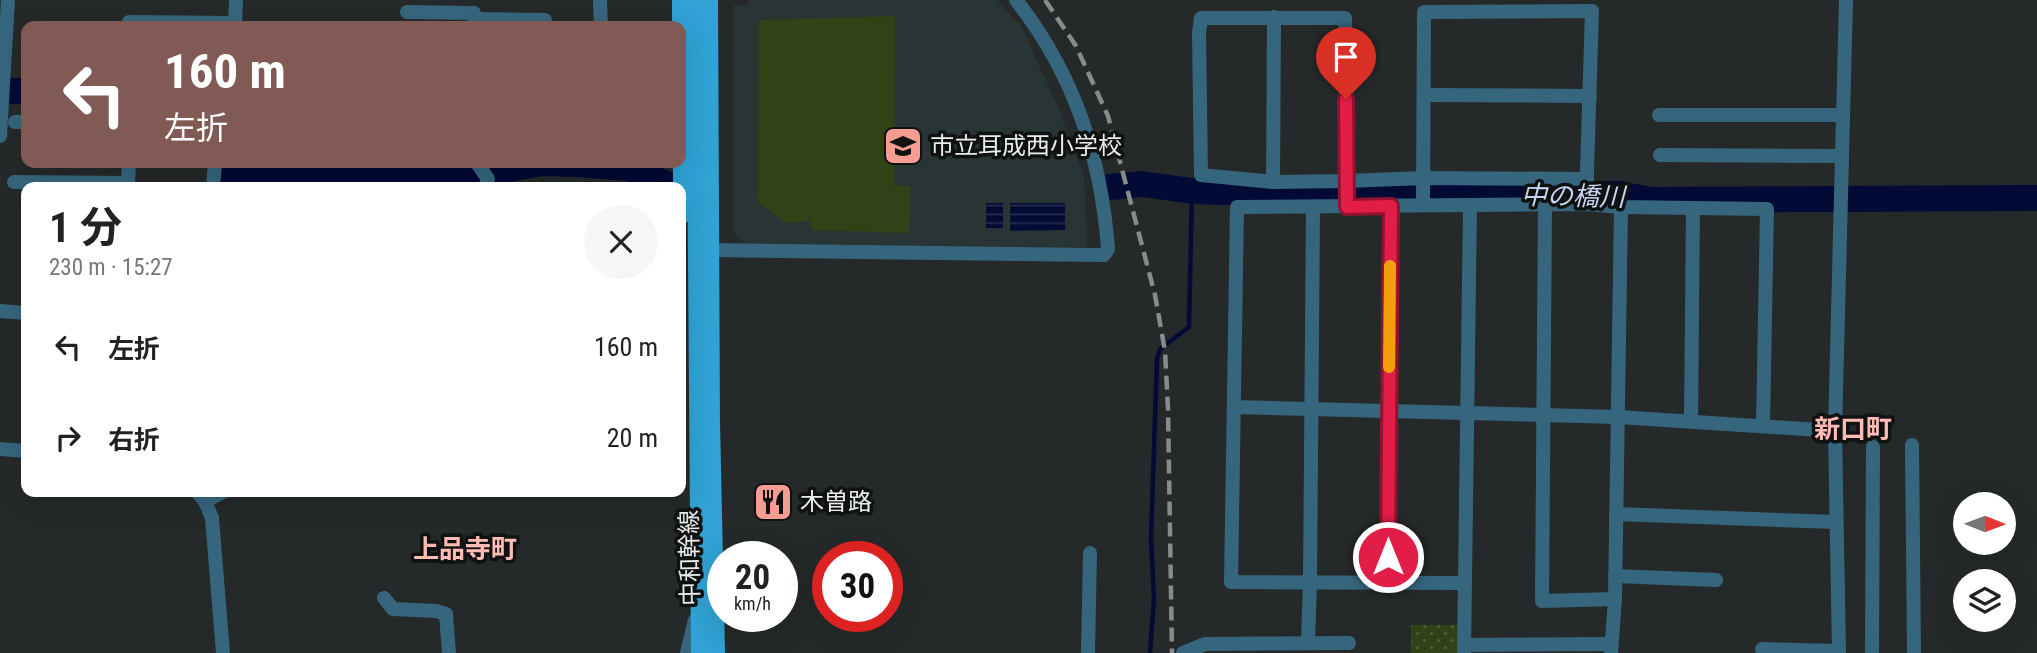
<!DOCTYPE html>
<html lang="ja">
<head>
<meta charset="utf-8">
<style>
  body { margin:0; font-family:"Roboto Condensed","Noto Sans JP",sans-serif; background:#f6f6f6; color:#222; height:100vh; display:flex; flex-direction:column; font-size:26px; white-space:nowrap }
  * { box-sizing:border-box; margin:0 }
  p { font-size:23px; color:#767676 }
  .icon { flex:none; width:38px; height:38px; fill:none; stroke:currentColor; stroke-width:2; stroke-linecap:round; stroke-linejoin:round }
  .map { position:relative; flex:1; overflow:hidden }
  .sheet { position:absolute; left:21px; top:182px; width:665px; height:315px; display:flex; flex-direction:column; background:#fff; border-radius:14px; box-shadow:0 7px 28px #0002 }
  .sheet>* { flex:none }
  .banner { position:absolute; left:21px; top:21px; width:665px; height:147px; border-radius:14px; box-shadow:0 7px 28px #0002; background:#815955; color:#fff; overflow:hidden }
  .needle { width:46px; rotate:91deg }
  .tools { position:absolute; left:1953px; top:492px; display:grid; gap:14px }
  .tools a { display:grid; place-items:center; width:63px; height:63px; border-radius:50%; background:#fff; box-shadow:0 7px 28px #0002; font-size:35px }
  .speed { position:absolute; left:707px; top:541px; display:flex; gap:14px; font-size:35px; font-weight:700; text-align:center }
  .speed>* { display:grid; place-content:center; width:91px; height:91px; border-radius:50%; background:#fff; box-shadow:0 7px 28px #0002; line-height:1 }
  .speed small { font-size:18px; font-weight:400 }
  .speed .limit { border:10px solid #d22; background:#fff; color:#111 }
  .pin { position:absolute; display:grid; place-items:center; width:60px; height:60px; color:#fff; margin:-72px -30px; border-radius:50% 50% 50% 0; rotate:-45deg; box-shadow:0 0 7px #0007 }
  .pin .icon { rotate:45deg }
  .me { position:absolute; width:77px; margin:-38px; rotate:0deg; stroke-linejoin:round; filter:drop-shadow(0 0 5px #0008) }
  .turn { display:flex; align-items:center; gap:24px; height:147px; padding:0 28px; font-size:32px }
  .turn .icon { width:91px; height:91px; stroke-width:2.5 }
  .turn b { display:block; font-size:49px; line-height:60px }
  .round { display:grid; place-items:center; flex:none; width:74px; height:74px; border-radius:37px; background:#f6f6f6 }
  .summary { display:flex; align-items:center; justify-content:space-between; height:119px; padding:0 28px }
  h1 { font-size:42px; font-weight:700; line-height:52px }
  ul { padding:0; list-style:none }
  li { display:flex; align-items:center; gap:21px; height:91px; padding:0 28px }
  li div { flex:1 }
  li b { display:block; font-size:26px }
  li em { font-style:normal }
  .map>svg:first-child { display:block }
  .built { fill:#293434 }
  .grass { fill:url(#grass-dots) }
  .pitch { fill:#304216 }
  .water { fill:url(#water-rules) }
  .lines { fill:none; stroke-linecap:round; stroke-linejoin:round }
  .stream { stroke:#030a35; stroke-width:4.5 }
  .river { stroke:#030a35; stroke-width:26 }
  .minor { stroke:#36667e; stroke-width:14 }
  .major { stroke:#30a2d4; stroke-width:18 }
  .rail { stroke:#888b8b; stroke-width:4.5; stroke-dasharray:14 7; stroke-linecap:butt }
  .route-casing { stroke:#92132f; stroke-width:18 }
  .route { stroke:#e11d48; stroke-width:12 }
  .slow { stroke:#f59e0b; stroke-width:12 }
  .labels { text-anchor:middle; stroke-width:7; stroke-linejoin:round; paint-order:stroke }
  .poi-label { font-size:24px; fill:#e9ecec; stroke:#101212; text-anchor:start }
  .street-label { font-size:24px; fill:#e9ecec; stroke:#101212 }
  .water-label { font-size:26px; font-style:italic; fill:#c7d5f4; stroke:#101212 }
  .neighbourhood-label { font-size:26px; font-weight:bold; fill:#ffbbb4; stroke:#101212 }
</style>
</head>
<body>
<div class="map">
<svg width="2037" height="653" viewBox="0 0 2037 653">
  <defs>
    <pattern id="grass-dots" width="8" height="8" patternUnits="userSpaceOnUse" patternTransform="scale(1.75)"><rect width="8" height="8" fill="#304216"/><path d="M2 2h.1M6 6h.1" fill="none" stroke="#4e5d38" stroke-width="1.8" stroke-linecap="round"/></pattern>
    <pattern id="water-rules" width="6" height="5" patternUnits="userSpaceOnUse" patternTransform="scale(1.75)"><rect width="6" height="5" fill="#030a35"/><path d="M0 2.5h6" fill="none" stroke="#282e52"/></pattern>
  </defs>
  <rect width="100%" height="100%" fill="#262929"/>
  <path class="built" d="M749,0H997L1022,27L1061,114L1084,178L1087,247L745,244L734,233V5L748,6Z"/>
  <rect class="grass" x="1411" y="625" width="46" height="28"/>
  <path class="pitch" d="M895,16L894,186H910L909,233L812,230L810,221L786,223L758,202L759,20Z"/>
  <g class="water">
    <rect x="986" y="203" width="17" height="25"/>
    <path d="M1010,203H1065V230L1010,231Z"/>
  </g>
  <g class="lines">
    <path class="stream" d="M1150,653L1154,598L1151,538L1157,359L1160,349L1189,327L1192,191"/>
    <g class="river">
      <path d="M0,91H26"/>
      <path d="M222,163L226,172L276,179L344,178L394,173L493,172L541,163L577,164L629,168L671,186"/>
      <path d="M1110,187L1142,184L1192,191L1317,195L1619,194L1651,200L2037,198"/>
    </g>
    <g class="minor">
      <path d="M600,0L601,26"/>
      <path d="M407,12L474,13"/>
      <path d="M1201,18H1345L1347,181L1273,182L1201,175L1199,33Z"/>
      <path d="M474,19L545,20"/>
      <path d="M129,22L235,23V26"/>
      <path d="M235,23L236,0"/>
      <path d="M1424,95L1590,96"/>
      <path d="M1659,115H1841"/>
      <path d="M15,122H26"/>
      <path d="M0,136L8,0"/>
      <path d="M1660,155L1841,156"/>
      <path d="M477,163L488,179L485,187"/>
      <path d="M14,182L128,183L129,163"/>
      <path d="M1273,182L1274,17"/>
      <path d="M213,187L215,163"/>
      <path d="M1545,204L1542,601L1615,599"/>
      <path d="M1423,205L1424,12L1592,11L1586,204"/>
      <path d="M1347,207V181L1424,178L1587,179"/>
      <path d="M711,250L1104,255L1108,249C1101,156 1074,74 1016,0"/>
      <path d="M0,311L26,313"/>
      <path d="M1234,407L1618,417L1835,431"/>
      <path d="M1691,421L1693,208"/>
      <path d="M1912,445L1914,653"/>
      <path d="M0,449L26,451"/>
      <path d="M197,492L205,501L212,518L223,653"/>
      <path d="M205,501L223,492"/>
      <path d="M1616,514L1836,522"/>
      <path d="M1615,576L1716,580"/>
      <path d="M1388,582L1391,206"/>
      <path d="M1465,583L1231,582L1237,207L1586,204L1621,207L1767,209L1763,425"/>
      <path d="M384,598L393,609L436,611L446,614L449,653"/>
      <path d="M1308,643L1310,582L1313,207"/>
      <path d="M1464,645L1611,644"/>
      <path d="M1762,649L1839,651"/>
      <path d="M687,653L695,620"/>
      <path d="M1088,653L1090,553"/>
      <path d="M1183,653L1205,644L1349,643"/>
      <path d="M1464,653L1470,206"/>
      <path d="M1611,653L1615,599L1621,207"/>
      <path d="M1839,653L1835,431L1846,0"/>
      <path d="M1872,653L1873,447"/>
    </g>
    <g class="major">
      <path d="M681,0V26"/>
      <path d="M695,0L700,653"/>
      <path d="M709,0L711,422L716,653"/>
      <path d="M681,37L682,180L687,213"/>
    </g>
    <path class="rail" d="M1045,0L1076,46L1108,116L1155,295L1165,351L1168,408L1172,653"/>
  </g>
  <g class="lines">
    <defs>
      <path id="route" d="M1346,99L1347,207L1391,206L1388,557"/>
    </defs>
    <use href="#route" class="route-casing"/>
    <use href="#route" class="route"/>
    <path class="slow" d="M1389,367L1390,266"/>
  </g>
  <defs>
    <symbol id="school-square" viewBox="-11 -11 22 22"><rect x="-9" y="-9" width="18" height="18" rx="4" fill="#f59c93" stroke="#101212"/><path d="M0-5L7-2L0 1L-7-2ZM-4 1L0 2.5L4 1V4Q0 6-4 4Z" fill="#111"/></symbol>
    <symbol id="restaurant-square" viewBox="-11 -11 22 22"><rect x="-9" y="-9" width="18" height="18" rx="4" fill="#f59c93" stroke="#101212"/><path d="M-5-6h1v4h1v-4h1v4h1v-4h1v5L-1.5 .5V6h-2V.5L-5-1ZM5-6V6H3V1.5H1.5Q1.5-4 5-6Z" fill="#111"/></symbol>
  </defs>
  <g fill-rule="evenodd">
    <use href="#school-square" x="881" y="124" width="44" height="44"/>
    <use href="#restaurant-square" x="751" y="480" width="44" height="44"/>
  </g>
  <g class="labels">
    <g class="poi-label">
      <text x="930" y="154">市立耳成西小学校</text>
      <text x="800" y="510">木曽路</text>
    </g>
    <g class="street-label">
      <text transform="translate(690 558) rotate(-91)" y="8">中和幹線</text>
    </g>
    <g class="water-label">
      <text transform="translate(1573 196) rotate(1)" y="9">中の橋川</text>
    </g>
    <g class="neighbourhood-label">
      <text x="1853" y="438">新口町</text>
      <text x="465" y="558">上品寺町</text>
    </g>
  </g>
</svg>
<div class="tools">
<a><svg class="needle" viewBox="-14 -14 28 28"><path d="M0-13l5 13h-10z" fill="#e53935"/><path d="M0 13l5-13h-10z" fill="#767676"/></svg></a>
<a><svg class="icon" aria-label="layers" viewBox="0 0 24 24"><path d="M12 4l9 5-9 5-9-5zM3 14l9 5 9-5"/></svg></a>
</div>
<div class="speed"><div>20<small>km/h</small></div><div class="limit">30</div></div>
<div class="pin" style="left:1346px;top:99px;background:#d93025"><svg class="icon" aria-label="arrive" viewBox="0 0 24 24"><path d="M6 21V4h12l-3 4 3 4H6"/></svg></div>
<svg class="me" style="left:1388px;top:557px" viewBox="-20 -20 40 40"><circle r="17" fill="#e11d48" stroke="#fff" stroke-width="3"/><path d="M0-11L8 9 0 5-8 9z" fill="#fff"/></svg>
<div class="banner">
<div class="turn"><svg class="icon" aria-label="left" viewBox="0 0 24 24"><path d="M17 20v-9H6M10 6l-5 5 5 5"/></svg><div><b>160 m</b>左折</div></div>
</div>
<section class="sheet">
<div class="summary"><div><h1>1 分</h1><p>230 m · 15:27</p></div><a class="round"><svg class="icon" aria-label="close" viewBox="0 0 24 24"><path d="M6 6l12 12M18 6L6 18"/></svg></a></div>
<ul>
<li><svg class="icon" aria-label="left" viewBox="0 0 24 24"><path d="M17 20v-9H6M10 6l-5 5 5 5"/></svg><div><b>左折</b></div><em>160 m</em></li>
<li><svg class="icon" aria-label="right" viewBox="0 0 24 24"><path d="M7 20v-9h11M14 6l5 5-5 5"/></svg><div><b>右折</b></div><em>20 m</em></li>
</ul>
</section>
</div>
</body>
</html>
